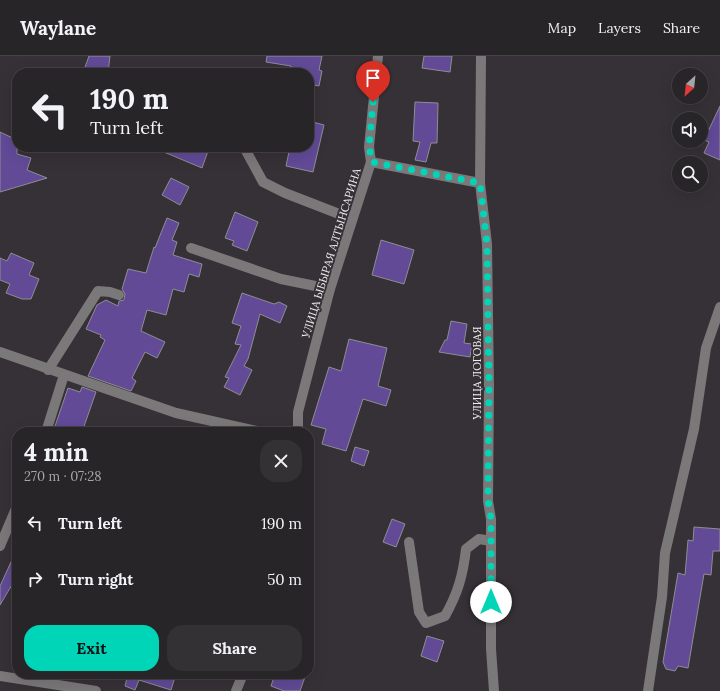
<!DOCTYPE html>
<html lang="en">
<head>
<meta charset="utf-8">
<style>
  body { margin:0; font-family:Lora,serif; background:#343134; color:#f1f3f6; height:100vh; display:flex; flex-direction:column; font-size:15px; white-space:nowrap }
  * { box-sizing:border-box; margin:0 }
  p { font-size:13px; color:#a5a5a8 }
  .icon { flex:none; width:22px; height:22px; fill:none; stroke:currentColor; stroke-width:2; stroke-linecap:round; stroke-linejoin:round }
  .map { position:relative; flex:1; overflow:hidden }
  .drawer { position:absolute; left:12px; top:371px; width:302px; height:252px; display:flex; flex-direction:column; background:#282528; border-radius:16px; box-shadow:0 4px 16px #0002,0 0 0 1px #444245 }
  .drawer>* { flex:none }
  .banner { position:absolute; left:12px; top:12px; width:302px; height:84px; border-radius:16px; box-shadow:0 4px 16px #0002,0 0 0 1px #444245; background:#282528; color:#f1f3f6; overflow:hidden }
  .needle { width:26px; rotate:207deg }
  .tools { position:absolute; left:672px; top:12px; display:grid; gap:8px }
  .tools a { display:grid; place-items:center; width:36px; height:36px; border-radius:50%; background:#282528; box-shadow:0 4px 16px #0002,0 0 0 1px #444245; font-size:20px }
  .pin { position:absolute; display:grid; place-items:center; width:34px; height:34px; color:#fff; margin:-41px -17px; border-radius:50% 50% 50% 0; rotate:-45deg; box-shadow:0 0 4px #0007 }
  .pin .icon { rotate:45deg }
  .me { position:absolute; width:44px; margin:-22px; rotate:0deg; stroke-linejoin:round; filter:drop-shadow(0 0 3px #0008) }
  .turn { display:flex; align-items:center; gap:14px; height:84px; padding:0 12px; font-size:18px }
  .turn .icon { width:52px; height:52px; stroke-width:2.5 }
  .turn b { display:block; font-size:28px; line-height:34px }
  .round { display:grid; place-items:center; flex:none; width:42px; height:42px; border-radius:16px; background:#343134 }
  .headline { display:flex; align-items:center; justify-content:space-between; height:68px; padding:0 12px }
  h1 { font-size:24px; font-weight:800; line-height:30px }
  .cta { display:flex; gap:8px; margin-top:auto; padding:8px 12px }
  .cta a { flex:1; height:46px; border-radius:16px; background:#00d5b7; color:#111; font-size:16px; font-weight:800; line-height:46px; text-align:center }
  .cta a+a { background:#343134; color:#f1f3f6 }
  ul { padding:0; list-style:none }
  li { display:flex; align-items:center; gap:12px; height:56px; padding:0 12px }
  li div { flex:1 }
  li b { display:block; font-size:15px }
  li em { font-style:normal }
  header { display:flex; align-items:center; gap:24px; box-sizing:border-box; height:56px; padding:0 20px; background:#282528; border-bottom:1px solid #444245 }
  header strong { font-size:19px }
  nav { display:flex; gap:22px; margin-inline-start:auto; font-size:14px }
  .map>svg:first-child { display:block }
  .building { fill:#624a97; stroke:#8e8d93 }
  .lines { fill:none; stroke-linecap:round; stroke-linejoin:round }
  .minor { stroke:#7b7879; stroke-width:10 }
  .route { stroke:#00d5b7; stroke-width:7; stroke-dasharray:0 12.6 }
  .labels { text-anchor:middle; stroke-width:4; stroke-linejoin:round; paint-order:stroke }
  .street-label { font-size:11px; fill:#f1eef1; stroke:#363136 }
</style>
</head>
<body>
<header>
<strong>Waylane</strong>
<nav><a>Map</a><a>Layers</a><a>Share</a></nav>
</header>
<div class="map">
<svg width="720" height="635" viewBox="0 0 720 635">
  <rect width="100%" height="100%" fill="#363136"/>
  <g class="building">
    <path d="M89,0H110L108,17H83Z"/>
    <path d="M267,0H322L319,14L322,15L319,30L309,28V17H289L291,10L266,6Z"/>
    <path d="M424,0H452L450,16L422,12Z"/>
    <path d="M415,46L438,47L437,87H431L426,106L415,104L420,86L413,85Z"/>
    <path d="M720,50V104L704,97L709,86L704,84Z"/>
    <path d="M309,65L324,69L313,116L286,110L290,91H309Z"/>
    <path d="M0,76L17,84V98L31,102L27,114L47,122L0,136Z"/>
    <path d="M152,91H197L208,95L202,112Z"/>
    <path d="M171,122L189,131L180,149L162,139Z"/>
    <path d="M235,156L258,166L247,195L232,189L234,185L225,182Z"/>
    <path d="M167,162L179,167L172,184L177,186L173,199L202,208L199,221L189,218L184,236L173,233L166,259L147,254L141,275L165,286L157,302L145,296L132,322L136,325L131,335L88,320L105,284L100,281L101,279L86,273L97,249L106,244L118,250L119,245L124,244L125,238L122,233L128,213L146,217L154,191L155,192Z"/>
    <path d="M381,184L414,194L404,228L372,219Z"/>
    <path d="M11,197L34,207L29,219L39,223L31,243H22L6,237L10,228L0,224V202L7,205Z"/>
    <path d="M242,237L274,248L279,246L287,250L280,267L260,258L248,303L244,310L252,314L240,339L224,331L229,322L225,321L241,289L235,288L241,270L232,267Z"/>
    <path d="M451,265L467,268L464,287L472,288L470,301L439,296L445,284H447Z"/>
    <path d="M349,283L387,292L378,330L391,334L386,350L363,343L346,395L322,388L326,373L311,369L329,311L341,315Z"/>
    <path d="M82,331L96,336L82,376H53L68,332L80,336Z"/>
    <path d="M355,391L369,395L364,410L351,405Z"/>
    <path d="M392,463L405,468L396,491L383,486Z"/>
    <path d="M694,471L720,473V495H713L711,519L704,518L688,612L678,610L675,615L666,613L663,606L678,517L685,519L688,484L693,485Z"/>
    <path d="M17,493V529L13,527L0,549V530Z"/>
    <path d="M427,580L444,585L437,606L421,600Z"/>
    <path d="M128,618H176L171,634L139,624L135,634L125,630Z"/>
    <path d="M275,618H306L300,635H284L271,630Z"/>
  </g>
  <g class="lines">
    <g class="minor">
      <path d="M481,0L480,127L487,188L489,329L488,445L491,463V593L494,635"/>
      <path d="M244,91L263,126L285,137L352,163"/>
      <path d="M371,106L480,127"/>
      <path d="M191,192L281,223L330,233"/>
      <path d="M0,296L176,357L261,376"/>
      <path d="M48,314L98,235L110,236L119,239"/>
      <path d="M46,376L64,319"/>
      <path d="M298,376V356L330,233L371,106L369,91L378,0"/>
      <path d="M409,486L419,556L426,567L445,560C458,537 463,519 466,493L479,483L491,485"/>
      <path d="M0,490L17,450"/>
      <path d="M0,620L96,635"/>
      <path d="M236,635L243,618"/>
      <path d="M648,635L662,541L665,497L694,373L706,292L720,251"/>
    </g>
  </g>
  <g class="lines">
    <path class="route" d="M373,46L369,91L372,106L480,127L487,188L489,329L488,444L491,463V546"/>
  </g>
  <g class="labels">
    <g class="street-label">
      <text transform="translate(331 197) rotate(-73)" y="4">УЛИЦА ЫБЫРАЯ АЛТЫНСАРИНА</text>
      <text transform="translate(477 317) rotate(-90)" y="4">УЛИЦА ЛОГОВАЯ</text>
    </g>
  </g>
</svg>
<div class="tools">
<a><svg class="needle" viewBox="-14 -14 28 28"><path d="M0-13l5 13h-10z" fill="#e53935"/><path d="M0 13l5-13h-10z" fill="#a5a5a8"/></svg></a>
<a><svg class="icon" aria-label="sound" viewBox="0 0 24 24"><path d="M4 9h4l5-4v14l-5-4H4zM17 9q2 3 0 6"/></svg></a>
<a><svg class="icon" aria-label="search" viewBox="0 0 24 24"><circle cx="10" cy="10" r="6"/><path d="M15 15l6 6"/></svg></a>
</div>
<div class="pin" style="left:373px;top:46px;background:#d93025"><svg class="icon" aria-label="arrive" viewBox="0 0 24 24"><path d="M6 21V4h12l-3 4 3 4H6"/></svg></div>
<svg class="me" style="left:491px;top:546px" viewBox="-20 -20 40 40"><circle r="19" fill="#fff"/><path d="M0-13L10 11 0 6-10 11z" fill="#00d5b7"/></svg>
<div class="banner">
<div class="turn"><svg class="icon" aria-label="left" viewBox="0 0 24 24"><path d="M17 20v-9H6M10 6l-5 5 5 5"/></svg><div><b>190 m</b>Turn left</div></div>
</div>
<section class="drawer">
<div class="headline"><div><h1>4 min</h1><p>270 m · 07:28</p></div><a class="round"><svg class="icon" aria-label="close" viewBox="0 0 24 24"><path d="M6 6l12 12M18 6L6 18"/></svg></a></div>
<ul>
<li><svg class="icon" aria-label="left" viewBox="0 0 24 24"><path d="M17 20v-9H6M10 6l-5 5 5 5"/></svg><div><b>Turn left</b></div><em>190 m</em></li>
<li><svg class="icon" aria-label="right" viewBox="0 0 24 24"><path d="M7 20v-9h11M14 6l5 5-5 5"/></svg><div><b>Turn right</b></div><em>50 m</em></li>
</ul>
<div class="cta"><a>Exit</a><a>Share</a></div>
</section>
</div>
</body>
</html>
